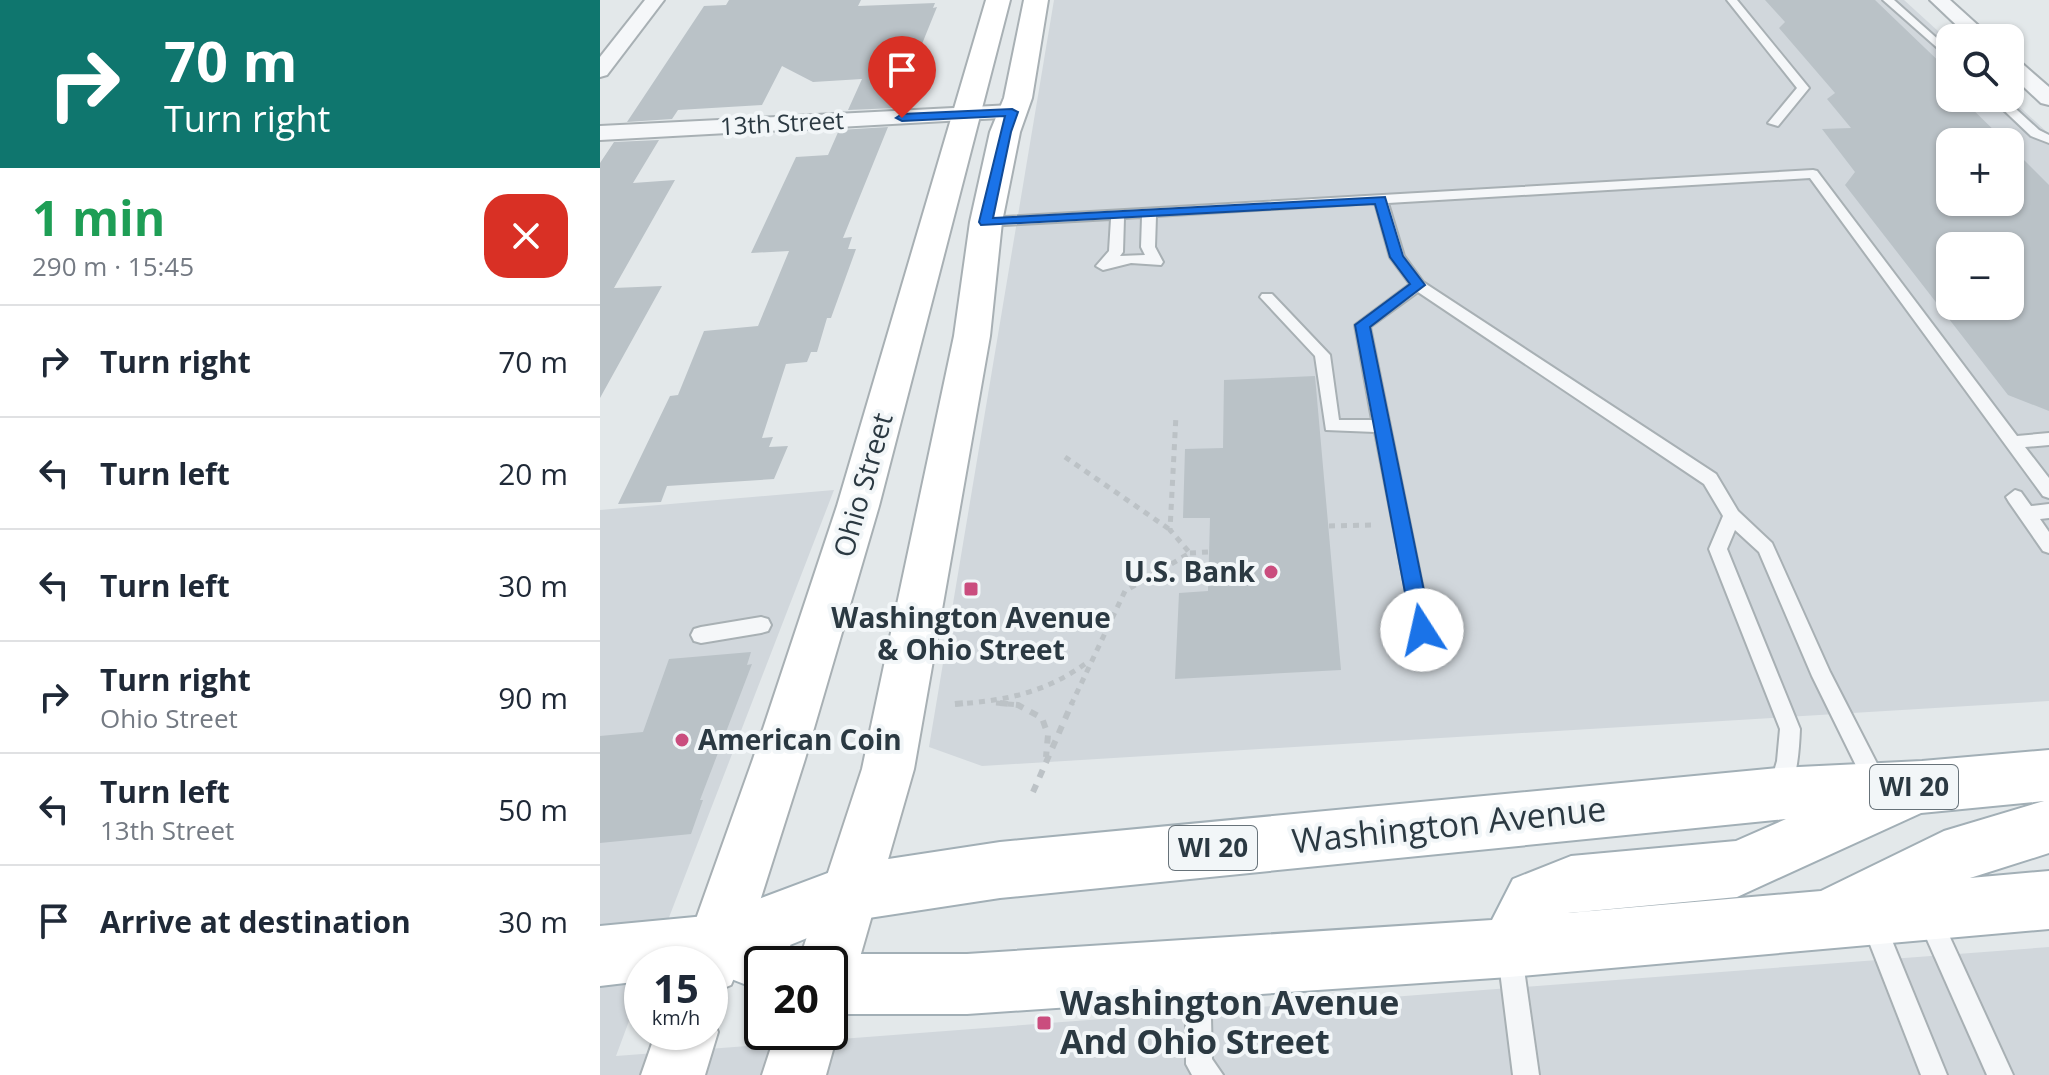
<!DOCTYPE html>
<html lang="en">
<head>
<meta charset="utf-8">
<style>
  body { margin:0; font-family:"Open Sans",sans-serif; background:#f6f6f7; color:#1f2937; height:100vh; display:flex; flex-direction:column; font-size:30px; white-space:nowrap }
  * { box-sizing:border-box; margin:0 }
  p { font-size:26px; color:#747a83 }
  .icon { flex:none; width:44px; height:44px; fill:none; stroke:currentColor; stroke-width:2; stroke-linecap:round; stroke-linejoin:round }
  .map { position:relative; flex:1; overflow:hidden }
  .details { display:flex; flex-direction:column; background:#fff; width:600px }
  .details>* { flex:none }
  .top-card { background:#0f766e; color:#fff; overflow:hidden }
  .controls { position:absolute; left:1336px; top:24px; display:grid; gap:16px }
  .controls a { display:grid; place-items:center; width:88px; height:88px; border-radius:16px; background:#fff; box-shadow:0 2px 6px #0004; font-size:40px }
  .speed { position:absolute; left:24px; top:946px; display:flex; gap:16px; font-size:40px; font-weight:700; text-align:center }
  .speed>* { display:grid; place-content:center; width:104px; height:104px; border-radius:50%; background:#fff; box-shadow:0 2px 6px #0004; line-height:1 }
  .speed small { font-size:20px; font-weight:400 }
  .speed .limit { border:4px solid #111; border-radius:12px; background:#fff; color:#111 }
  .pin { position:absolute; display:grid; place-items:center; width:68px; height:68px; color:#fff; margin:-82px -34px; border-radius:50% 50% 50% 0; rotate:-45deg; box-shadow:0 0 8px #0007 }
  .pin .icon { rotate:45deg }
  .me { position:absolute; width:88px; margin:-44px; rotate:350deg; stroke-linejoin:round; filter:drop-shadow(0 0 6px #0008) }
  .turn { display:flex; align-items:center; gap:28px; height:168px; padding:0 32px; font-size:36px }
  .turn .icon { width:104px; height:104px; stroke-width:2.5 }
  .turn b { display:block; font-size:56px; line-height:68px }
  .round { display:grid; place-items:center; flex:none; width:84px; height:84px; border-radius:24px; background:#f6f6f7 }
  .head { display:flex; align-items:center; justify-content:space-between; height:136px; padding:0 32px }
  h1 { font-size:48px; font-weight:700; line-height:60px; color:#1e9e55 }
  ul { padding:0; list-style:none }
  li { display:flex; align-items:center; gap:24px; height:112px; padding:0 32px; border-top:2px solid #e0e1e3 }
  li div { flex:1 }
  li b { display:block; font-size:30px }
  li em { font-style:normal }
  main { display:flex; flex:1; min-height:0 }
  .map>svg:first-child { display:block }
  .built { fill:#d1d7dc; fill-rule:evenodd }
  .building { fill:#bac2c7; fill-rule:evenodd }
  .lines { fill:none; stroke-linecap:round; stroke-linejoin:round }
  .lane-casing { stroke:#a8b0b4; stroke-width:4 }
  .street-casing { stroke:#a8b0b4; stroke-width:4 }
  .secondary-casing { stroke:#a8b0b4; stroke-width:4 }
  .primary-casing { stroke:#a2afb6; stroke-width:4 }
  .path-far1 { stroke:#bcc2c6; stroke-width:5; stroke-dasharray:6 6; stroke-linecap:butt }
  .path { stroke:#bcc2c6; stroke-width:6; stroke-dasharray:8 8; stroke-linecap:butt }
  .lane { fill:#f5f7f9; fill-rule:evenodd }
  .street { fill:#f5f7f9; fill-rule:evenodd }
  .secondary { fill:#fff; fill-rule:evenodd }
  .primary { fill:#fff; fill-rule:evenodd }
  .route { fill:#1a73e8; stroke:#114b97; stroke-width:2 }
  .poi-dot { fill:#ca4d7e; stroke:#f2f6f8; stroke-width:3 }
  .labels { text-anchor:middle; stroke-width:8; stroke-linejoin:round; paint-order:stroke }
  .far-street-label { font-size:24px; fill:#2b3942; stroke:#f2f6f8 }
  .shield { fill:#f2f6f8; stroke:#677279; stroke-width:2 }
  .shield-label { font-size:26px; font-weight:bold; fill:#2b3942 }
  .street-label { font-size:28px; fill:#2b3942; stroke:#f2f6f8 }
  .poi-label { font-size:28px; font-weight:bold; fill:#2b3942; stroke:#f2f6f8; text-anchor:end }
  .near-street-label { font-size:34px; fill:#2b3942; stroke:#f2f6f8 }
  .near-poi-label { font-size:34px; font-weight:bold; fill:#2b3942; stroke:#f2f6f8; text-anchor:start }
</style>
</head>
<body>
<main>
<section class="details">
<div class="top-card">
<div class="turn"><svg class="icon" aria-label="right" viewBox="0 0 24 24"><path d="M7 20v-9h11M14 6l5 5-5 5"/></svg><div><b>70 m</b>Turn right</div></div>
</div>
<div class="head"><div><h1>1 min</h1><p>290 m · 15:45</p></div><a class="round" style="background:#d93025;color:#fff"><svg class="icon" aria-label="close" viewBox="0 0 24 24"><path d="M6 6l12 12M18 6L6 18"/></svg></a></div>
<ul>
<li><svg class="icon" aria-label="right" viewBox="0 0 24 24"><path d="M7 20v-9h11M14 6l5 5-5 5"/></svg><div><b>Turn right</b></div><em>70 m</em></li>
<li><svg class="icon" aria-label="left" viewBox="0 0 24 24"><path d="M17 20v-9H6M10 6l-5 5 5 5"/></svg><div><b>Turn left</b></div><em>20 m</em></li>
<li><svg class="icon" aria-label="left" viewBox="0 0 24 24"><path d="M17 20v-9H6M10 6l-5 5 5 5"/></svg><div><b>Turn left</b></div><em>30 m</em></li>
<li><svg class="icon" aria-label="right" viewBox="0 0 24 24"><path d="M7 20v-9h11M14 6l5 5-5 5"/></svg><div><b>Turn right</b><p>Ohio Street</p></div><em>90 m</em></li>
<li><svg class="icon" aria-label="left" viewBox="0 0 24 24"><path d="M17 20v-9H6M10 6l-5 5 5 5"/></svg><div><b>Turn left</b><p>13th Street</p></div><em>50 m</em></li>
<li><svg class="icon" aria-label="arrive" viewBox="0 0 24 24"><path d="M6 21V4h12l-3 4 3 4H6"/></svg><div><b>Arrive at destination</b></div><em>30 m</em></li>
</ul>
</section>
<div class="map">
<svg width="1449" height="1075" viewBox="0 0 1449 1075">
  <rect width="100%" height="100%" fill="#e3e8ea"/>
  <g class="built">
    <path d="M454,0H1304L1350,42V98H1410L1449,134V701L382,766L329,747ZM1350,142H1410V202H1350ZM1350,246H1410V306H1350Z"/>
    <path d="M234,490L51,964H42V986L16,1056L1449,947V1075H0V510Z"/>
  </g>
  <g class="building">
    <path d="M129,0H261L258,6L335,3L333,8L337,7L296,108L248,110L262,79L213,82L182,66L162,105L78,110L72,119L27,122L104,6L126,5Z"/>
    <path d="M1165,0H1275L1350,72V98H1361L1406,142H1350V202H1410V146L1449,185V411L1408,395L1245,185L1255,172L1222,129L1251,128L1227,99L1235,93L1179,28L1185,22ZM1350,246H1410V306H1350Z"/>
    <path d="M288,127L243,238L252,237L248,249H256L231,318H227L217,352H211L207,362L186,364L162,438L173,437L169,447L188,446L174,479L67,486L61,502L18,504L70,396L78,395L104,331L158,326L189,251L151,253L196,157L228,155L239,130Z"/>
    <path d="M59,140L33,183L75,180L14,288L62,286L0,398V163L14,142Z"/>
    <path d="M715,376L741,670L575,679L579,593L608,591L610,518H583L585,449L623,448L624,380Z"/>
    <path d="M151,652L147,665L152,664L100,800H103L91,834L0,843V736L43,732L69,659Z"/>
  </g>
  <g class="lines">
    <defs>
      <g id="lane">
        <path d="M1127,0H1137L1209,88L1178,126L1168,123L1197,88Z"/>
        <path d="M1283,0H1294L1350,50V59Z"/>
        <path d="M1391,98H1404L1439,130L1449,135V143L1431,136Z"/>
        <path d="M1213,170L1217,171L1417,436L1449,433V445L1425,447L1449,478V498L1443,496L1210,178L788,203L804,256L823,282L1116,474L1138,511L1172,543L1230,672L1288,785L1285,792L1277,795L1269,792L1212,676L1159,552L1135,530L1127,549L1200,729C1199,754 1197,776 1187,799L1179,803L1171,799L1168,792L1177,761L1180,729L1109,549L1123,516L1104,484L818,292L770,327L837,658L834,664L827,667L820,664L775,432L726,430L715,356L660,297L662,294H672L730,355L739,420H772L755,325L810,284L790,257L775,203L556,216L555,247L563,262L561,265L531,263L503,270L496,266L509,251L511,219L386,226L379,222L386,218ZM542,217L541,247L545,255L520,256L523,252L524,218Z"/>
        <path d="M1415,490L1421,492L1431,506L1449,504V518L1440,519L1449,532V553L1443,551L1409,502L1406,497Z"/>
        <path d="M161,617L168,619L171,625L168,631L161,633L101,643L94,641L91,635L94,629L101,627Z"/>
        <path d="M1329,905L1337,909L1413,1075H1387L1317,917L1321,909Z"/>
        <path d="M1274,912L1282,916L1347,1075H1321L1262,924L1266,916Z"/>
        <path d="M910,943L919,946L922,955L939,1075H913L898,955L901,946Z"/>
        <path d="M598,965L607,968L610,977L612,1059L623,1075H592L586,1064V977L589,968Z"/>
      </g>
      <g id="street">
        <path d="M45,0H64L7,75L0,77V57Z"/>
        <path d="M1330,0H1350L1392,38H1370Z"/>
        <path d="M1410,57L1417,59L1449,87V105L1441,103L1410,74Z"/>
        <path d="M412,105L420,107L423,112L420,117L0,140V126Z"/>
      </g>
      <g id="secondary">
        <path d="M386,0H410L279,506L205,759L140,964L131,985L110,994V964H80L153,759L237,506Z"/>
        <path d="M424,0H448L432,98L420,132L402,222L390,336L314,769L258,964L249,985L230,993V964H198L262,769L354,336L370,222L390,132L404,98Z"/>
        <path d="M110,1013L118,1032L105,1075H41L56,1032H110Z"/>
        <path d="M230,1013L238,1032L226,1075H162L176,1032H230Z"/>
      </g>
      <path id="primary" d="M1449,750V853L1370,878L1449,871V929L909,977L367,1014H230V964H208L230,954H367L892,920L913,879L971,856L1136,841L1186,819L400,898L249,921L190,945L198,964H162V991L116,973L110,974V964H42V981L0,986V926L116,915L249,865L400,842L1178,768L1322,761ZM1444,801L1344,831L1221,891L968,913L1137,897L1321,813Z"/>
    </defs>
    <use href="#lane" class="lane-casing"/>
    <use href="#street" class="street-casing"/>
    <use href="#secondary" class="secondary-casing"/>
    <use href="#primary" class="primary-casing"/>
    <g class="path-far1">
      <path d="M465,457L569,529"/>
      <path d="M729,526L772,525"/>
      <path d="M590,553L609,552"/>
      <path d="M396,703L419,705"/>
      <path d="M355,704C406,701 448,692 489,661"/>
      <path d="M471,705L525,591L590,553L570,530L576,415"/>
    </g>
    <g class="path">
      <path d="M400,703L418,705L442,718L448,735L446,757"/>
      <path d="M355,704L365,703"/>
      <path d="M433,792L472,703"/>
    </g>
    <use href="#lane" class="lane"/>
    <use href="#street" class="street"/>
    <use href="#secondary" class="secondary"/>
    <use href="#primary" class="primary"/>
  </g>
  <path class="route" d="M412,109L418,112L411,132L393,218L785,197L803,256L825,285L770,327L832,630L829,636L822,638L815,636L812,630L755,325L810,284L790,257L775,204L381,225L379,222L405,116L302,121L296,118L302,114Z"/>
  <g class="poi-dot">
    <circle cx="671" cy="572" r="8"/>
    <rect x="363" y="581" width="16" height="16" rx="4"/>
    <circle cx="82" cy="740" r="8"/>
    <rect x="436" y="1015" width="16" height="16" rx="4"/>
  </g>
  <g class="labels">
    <g class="far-street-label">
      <text transform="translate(182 124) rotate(-3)" y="8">13th Street</text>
    </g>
    <g class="shield">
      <rect x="1270" y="765" width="88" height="44" rx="6"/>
      <rect x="569" y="826" width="88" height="44" rx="6"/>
    </g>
    <g class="shield-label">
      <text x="1314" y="796">WI 20</text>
      <text x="613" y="857">WI 20</text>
    </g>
    <g class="street-label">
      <text transform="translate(263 485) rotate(-74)" y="10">Ohio Street</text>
    </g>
    <g class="poi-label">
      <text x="655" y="582">U.S. Bank</text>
      <text x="371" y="628" text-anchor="middle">Washington Avenue<tspan x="371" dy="32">&amp; Ohio Street</tspan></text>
      <text x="98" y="750" text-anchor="start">American Coin</text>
    </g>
    <g class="near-street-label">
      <text transform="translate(849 825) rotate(-6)" y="12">Washington Avenue</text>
    </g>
    <g class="near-poi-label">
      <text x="460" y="1015">Washington Avenue<tspan x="460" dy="39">And Ohio Street</tspan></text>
    </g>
  </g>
</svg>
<div class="controls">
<a><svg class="icon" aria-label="search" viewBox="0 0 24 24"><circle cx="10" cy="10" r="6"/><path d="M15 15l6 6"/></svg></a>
<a>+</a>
<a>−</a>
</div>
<div class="speed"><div>15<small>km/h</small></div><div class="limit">20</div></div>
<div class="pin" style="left:302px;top:118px;background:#d93025"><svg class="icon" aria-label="arrive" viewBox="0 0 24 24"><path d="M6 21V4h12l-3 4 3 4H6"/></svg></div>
<svg class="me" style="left:822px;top:630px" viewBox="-20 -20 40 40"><circle r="19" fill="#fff"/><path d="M0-13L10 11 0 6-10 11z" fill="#1a73e8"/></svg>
</div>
</main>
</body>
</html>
